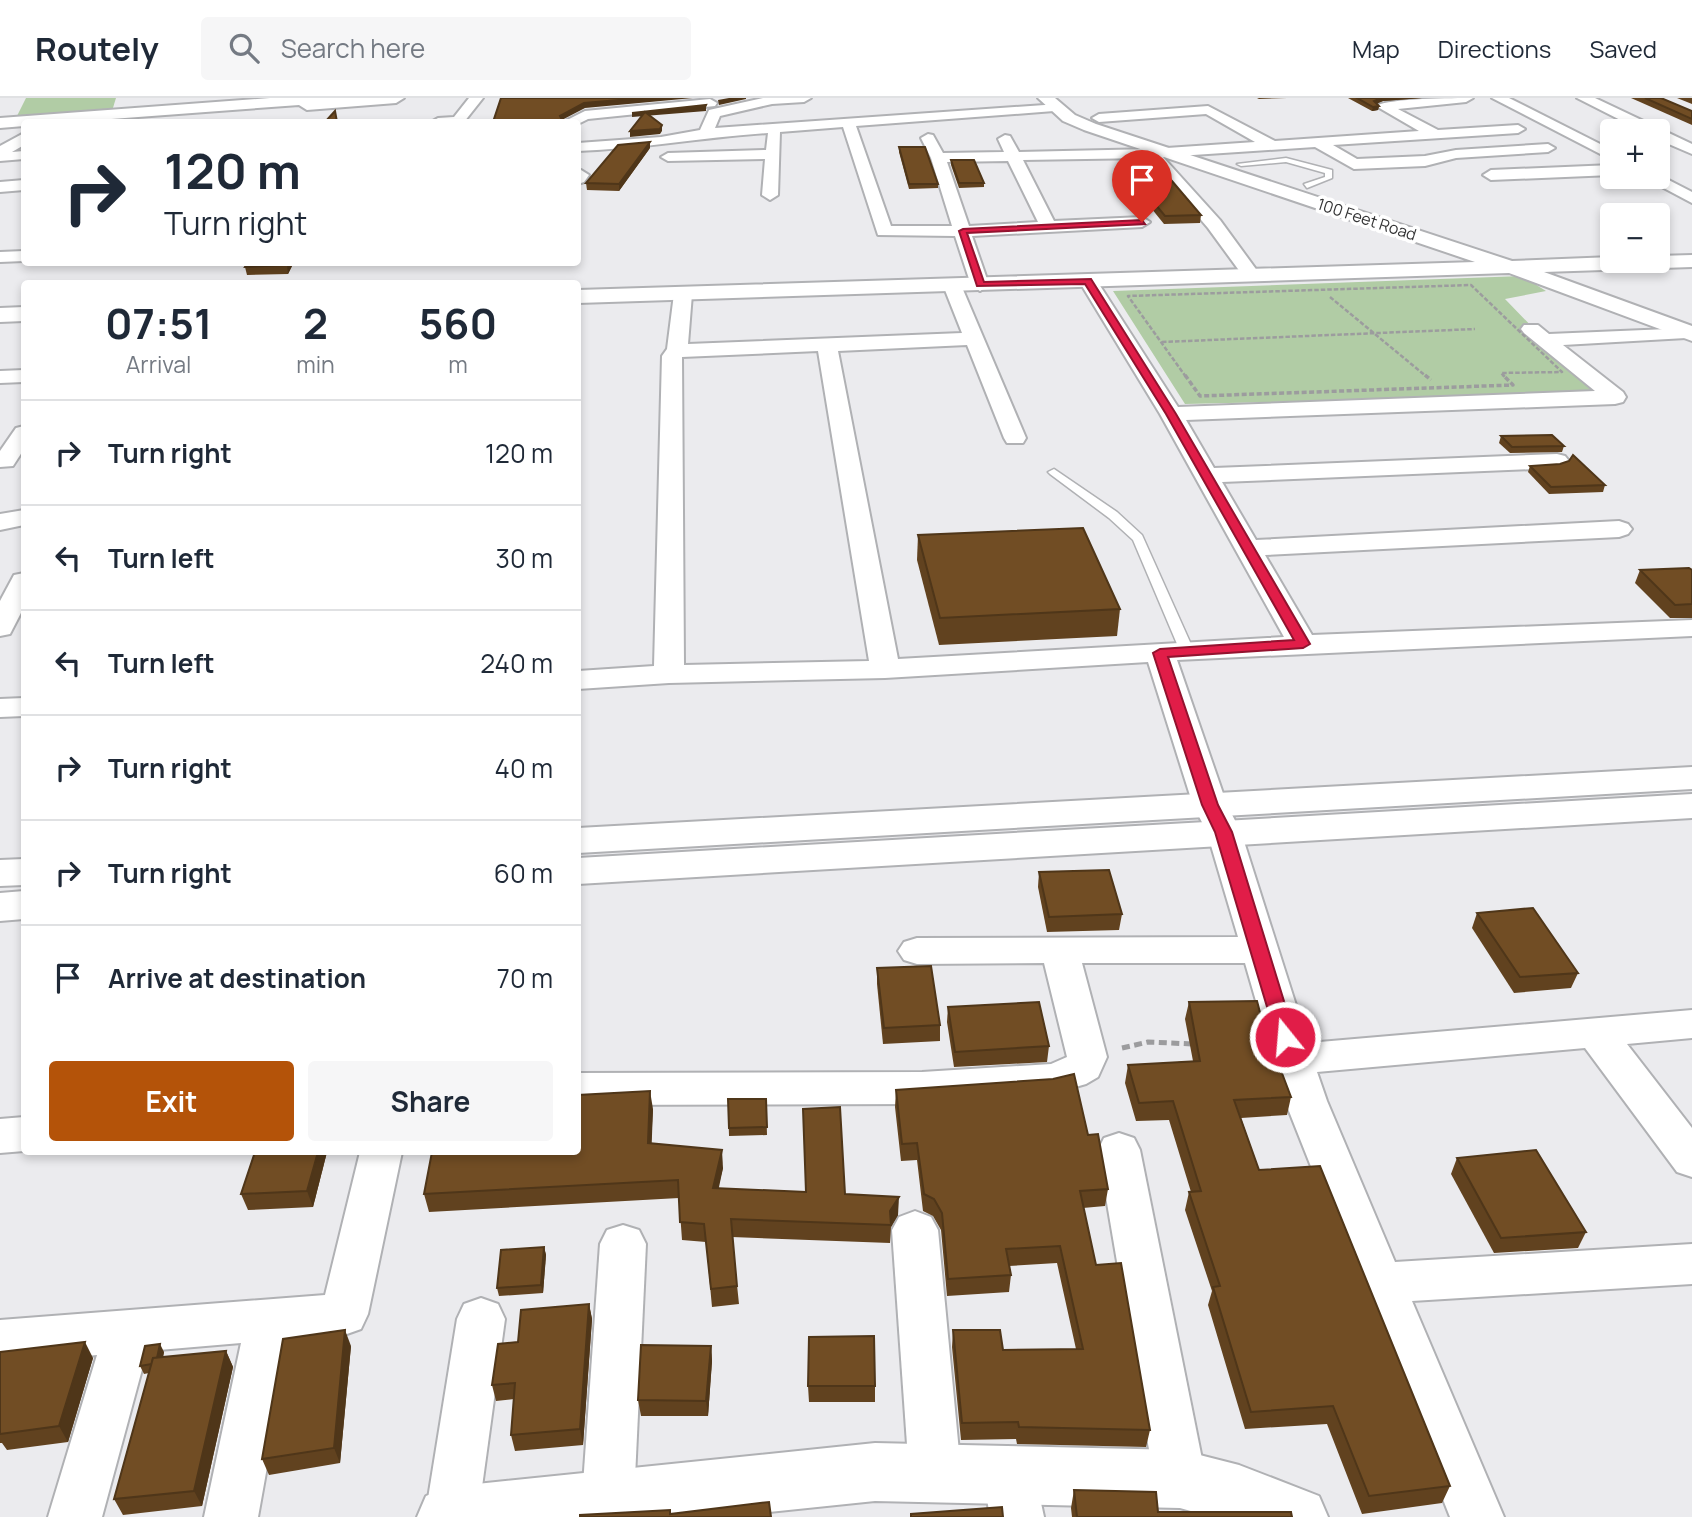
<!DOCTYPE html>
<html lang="en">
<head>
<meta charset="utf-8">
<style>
  body { margin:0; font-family:Manrope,sans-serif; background:#f6f6f7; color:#1f2937; height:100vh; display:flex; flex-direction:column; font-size:26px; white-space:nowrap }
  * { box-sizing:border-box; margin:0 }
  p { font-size:23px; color:#747a83 }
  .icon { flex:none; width:38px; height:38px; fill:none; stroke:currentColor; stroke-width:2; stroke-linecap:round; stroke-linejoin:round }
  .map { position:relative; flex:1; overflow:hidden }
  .sheet { position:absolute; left:21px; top:182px; width:560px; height:875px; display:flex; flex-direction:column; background:#fff; border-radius:7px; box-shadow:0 4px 10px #0003 }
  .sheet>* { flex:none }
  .top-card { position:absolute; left:21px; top:21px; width:560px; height:147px; border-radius:7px; box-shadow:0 4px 10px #0003; background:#fff; color:#1f2937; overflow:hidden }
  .controls { position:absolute; left:1600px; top:21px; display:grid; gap:14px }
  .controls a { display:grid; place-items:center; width:70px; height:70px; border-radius:7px; background:#fff; box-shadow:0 4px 10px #0003; font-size:35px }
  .pin { position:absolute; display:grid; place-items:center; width:60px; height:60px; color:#fff; margin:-72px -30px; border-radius:50% 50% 50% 0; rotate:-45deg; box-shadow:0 0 7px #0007 }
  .pin .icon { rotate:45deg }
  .me { position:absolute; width:77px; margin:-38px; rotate:343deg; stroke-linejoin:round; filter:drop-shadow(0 0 5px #0008) }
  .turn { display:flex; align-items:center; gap:24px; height:147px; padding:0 28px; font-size:32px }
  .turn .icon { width:91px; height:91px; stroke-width:2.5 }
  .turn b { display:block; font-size:49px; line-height:60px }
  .eta { display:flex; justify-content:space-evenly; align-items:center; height:119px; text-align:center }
  .eta b { font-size:42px; font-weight:700; line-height:49px }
  .cta { display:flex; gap:14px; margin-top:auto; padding:14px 28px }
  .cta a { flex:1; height:80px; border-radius:7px; background:#b45309; color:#fff; font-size:28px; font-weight:700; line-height:80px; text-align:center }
  .cta a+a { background:#f6f6f7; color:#1f2937 }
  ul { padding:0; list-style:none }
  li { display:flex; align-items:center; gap:21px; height:105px; padding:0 28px; border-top:2px solid #e0e1e3 }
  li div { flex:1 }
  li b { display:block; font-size:26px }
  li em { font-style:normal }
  header { display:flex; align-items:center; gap:42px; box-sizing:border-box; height:98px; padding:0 35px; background:#fff; border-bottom:2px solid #e0e1e3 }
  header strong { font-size:33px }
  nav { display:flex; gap:38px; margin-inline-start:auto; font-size:24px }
  .search { width:490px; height:63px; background:#f6f6f7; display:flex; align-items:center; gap:18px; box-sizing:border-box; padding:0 24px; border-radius:7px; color:#747a83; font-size:26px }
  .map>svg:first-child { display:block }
  .green { fill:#b1cca5 }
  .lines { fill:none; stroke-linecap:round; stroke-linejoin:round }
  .lane-casing { stroke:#b0b1b4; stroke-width:3 }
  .street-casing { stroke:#b0b1b4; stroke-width:4 }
  .secondary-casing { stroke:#b0b1b4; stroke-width:4 }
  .path-far2 { stroke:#9c9c9e; stroke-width:2.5; stroke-dasharray:4.5 2; stroke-linecap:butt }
  .path-far1 { stroke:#9c9c9e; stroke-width:3.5; stroke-dasharray:5 2.5; stroke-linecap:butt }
  .path { stroke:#9c9c9e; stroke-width:5; stroke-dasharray:8 4.5; stroke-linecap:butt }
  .lane { fill:#fff; fill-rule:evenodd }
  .street { fill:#fff; fill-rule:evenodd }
  .secondary { fill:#fff; fill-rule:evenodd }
  .wall { fill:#61421f }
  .shaded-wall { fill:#4f3619 }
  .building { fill:#714d24; stroke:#4f3619; stroke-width:2 }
  .route { fill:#e11d48; stroke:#92132f; stroke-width:2 }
  .labels { text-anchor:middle; stroke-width:7; stroke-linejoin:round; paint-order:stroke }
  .far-street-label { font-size:16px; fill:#353536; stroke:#fff }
</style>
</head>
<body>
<header>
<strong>Routely</strong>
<div class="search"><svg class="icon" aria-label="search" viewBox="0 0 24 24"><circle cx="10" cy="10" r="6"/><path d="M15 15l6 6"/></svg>Search here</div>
<nav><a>Map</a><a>Directions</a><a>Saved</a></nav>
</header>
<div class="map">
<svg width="1692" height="1419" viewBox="0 0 1692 1419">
  <rect width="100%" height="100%" fill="#ebebee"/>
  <g class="green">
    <path d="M26,0H116L112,13L16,20Z"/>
    <path d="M1522,178L1546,193L1505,201L1597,296L1185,306L1113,193Z"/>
  </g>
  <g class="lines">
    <defs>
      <g id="lane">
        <path d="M1286,60L1332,72V80L1307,90L1304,86L1325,79V75L1286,64L1241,68L1237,66Z"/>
        <path d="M1054,371L1117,414L1142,437L1194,553L1192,556L1187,557L1180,553L1133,442L1109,420L1050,376L1048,374Z"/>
      </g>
      <g id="street">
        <path d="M469,0H483L464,24H431L438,20L454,19Z"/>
        <path d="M763,0H811L804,4L772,6L720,18L715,30L1059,6V12L1054,13L856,28L891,128H952L931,60L921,40L928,36L933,37L943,55L1004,54L998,41L1005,37L1010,38L1019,54L1152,51L1255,44L1206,16L1099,24L1092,20L1099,16L1208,8L1275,43L1419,33L1376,8C1390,0 1453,0 1473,0L1466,4L1398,11L1438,32L1518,27L1525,31L1518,35L1333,47L1357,61L1425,58L1456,52L1548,46L1555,50L1548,54L1456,60L1425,68L1354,71L1315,49L1163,59L1220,122L1258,174L1261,178L1258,182H1246L1208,130L1148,60L1023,62L1054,123L1142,119L1150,124L1142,129L972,138L989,187L980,193L971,187L955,138L878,137L843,29L780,34L778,97L770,102L762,97L765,61L668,63L661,59L668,55L766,52L768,35C704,39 641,51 578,53V45L661,39L700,32L709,12ZM1008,63L1038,124L969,128L947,64Z"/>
        <path d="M1492,0H1509L1612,52V62Z"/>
        <path d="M1577,0H1595L1692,46V56L1657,41V33H1642Z"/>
        <path d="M710,1L717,5L715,8L588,21L578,26L563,24L585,13Z"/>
        <path d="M24,53V61L0,63V55Z"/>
        <path d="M1612,67V77L1491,82L1483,77L1491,72Z"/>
        <path d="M581,72L589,77L584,84L578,86V73Z"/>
        <path d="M1657,76L1692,94V105L1643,79H1657Z"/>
        <path d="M24,82V92L0,94V84Z"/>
        <path d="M24,153V163L0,164V154Z"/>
        <path d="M1088,177L1097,183L1178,309L1595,293L1524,235L1521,231L1524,227H1538L1549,236L1692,230V238L1686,240L1563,247L1623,294L1626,299L1623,304L1615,306L1186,322L1214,370L1557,356L1565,358L1569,363L1565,368L1557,370L1222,384L1256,442L1619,423L1628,426L1632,431L1628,436L1619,439L1265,457L1312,537L1692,522V538L1177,562L1227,707L1241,734L1308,945L1692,912V940L1627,946L1692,1030V1079L1677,1074L1585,950L1317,974L1327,1003L1395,1164L1692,1146V1186L1412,1203L1504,1419H1450L1285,1003L1245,865H1082L1107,959L1098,979L1086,986L1051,996L922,1006L578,1007V975L922,974L1051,966L1067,959L1044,865L917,866L904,862L898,853L904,844L917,840L1238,839L1207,734L1193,707L1148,564L885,580L669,585L578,591V573L654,568L662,258L667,251L674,196L683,190L692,196L688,246L962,235L943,187L952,181L961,187L1026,340L1023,345H1007L1004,340L967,247L838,253L898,561L1284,539L1160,316L1079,183ZM818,253L869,563L684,567L682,259Z"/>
        <path d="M24,272V284L0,285V273Z"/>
        <path d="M24,328V351L13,368L0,369V353L16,330Z"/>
        <path d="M24,412V427L0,432V416Z"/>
        <path d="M24,475V509L10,536L0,538V503L14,477Z"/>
        <path d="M24,600V618L0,619V601Z"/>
        <path d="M24,1019V1053L0,1055V1021Z"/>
        <path d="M1119,1035L1134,1040L1140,1052L1206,1381L1198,1399L1180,1406L1162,1399L1154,1381L1098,1052L1104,1040Z"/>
        <path d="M360,1054H402L368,1216L361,1231L344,1237L290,1241L258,1419H204L241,1245L147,1253L102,1419H48L97,1257L0,1266V1222L325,1197Z"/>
        <path d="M915,1113L931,1119L938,1132L961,1375L953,1393L935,1400L917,1393L909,1375L892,1132L899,1119Z"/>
        <path d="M623,1127L639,1132L646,1146L634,1401L627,1419H589L582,1401L600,1146L607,1132Z"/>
        <path d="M481,1200L498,1206L505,1221L478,1418L425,1419L457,1221L464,1206Z"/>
        <path d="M1009,1352L1027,1359L1035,1377L1044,1419H990L983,1377L991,1359Z"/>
      </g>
      <g id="secondary">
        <path d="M270,0H404L396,5L307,12L299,7L71,24H24V28L0,30V20Z"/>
        <path d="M1038,0H1055L1075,17L1096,26L1512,163L1612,159V163H1657V158L1692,157V169L1544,174L1692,228V243L1509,175L578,205V192L1475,164L1084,32L1063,23Z"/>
        <path d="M24,35V47L0,61V48Z"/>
        <path d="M24,209V223L0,224V210Z"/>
        <path d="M1692,669V691L578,755V730Z"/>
        <path d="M1692,696V720L578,786V760Z"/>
        <path d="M24,761V787L0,788V762Z"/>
        <path d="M24,793V821L0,823V795Z"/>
        <path d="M875,1345L1180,1352L1239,1367L1319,1398L1328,1419H1212L1180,1410L875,1403L721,1419H417L426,1398L448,1389Z"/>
      </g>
    </defs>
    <use href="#lane" class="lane-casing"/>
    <use href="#street" class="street-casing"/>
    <use href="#secondary" class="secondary-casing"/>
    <g class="path-far2">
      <path d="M1330,199L1427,279"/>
      <path d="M1162,244L1475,231"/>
      <path d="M1186,279L1128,198L1471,187L1562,274L1501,275L1505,279"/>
    </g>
    <g class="path-far1">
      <path d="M1185,277L1200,298L1513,287L1503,277"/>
      <path d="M1425,277L1431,282"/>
    </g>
    <path class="path" d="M1122,950L1148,944L1193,946"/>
    <use href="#lane" class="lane"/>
    <use href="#street" class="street"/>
    <use href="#secondary" class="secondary"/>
  </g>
  <g class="wall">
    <path d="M1257,0H1287L1259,1Z"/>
    <path d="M1348,0H1422L1383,3L1377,5L1379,8L1378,12L1372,13Z"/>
    <path d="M1631,0H1661L1692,13V27Z"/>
    <path d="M1677,0H1692V6Z"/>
    <path d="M899,49L938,86V90L909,91L899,54Z"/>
    <path d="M650,50L619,93L587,92L586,85Z"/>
    <path d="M951,62L984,85V89L959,90L951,67Z"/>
    <path d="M1131,77L1201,117L1200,125L1164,126L1130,84Z"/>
    <path d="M248,164H294L288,176L247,177L245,169Z"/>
    <path d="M1501,338L1564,348L1562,354L1510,355L1499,345Z"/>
    <path d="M1530,368L1605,387L1603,394L1549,396L1528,374Z"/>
    <path d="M918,437L1120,511L1117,538L939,547L917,462Z"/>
    <path d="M1640,472H1692V520H1670L1635,485Z"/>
    <path d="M1039,774L1122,816L1119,832L1047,834L1038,789Z"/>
    <path d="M1477,815L1578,875L1571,890L1514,895L1472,830Z"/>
    <path d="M877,870L940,927V943L883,946L877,886Z"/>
    <path d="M1189,904L1269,949L1291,999L1287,1017L1241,1020L1259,1072L1450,1388L1442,1405L1362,1416L1327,1326L1245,1331L1208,1207L1212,1193L1185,1112L1189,1094H1191L1169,1022L1136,1023L1125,985L1128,967L1193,963L1185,921Z"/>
    <path d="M948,909L1049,948L1047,964L954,969L947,924Z"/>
    <path d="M896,992L1088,1037L1108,1091L1105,1108L1083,1110L1096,1167L1150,1332L1146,1349L1017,1346L1016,1341L961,1342L952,1249L953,1232L1003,1252L1076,1251L1057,1165L1009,1168L1011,1177L1009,1194L947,1198L941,1132L933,1118L923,1113L917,1062L901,1063L895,1009Z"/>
    <path d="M728,1001H766L767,1037L729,1038Z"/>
    <path d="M653,1011L651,1045L723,1070L718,1090L845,1096L898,1117L891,1129L890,1145L732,1139L739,1206L712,1209L706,1144L682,1142L679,1100L429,1114L424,1096Z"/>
    <path d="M327,1054L313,1109L248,1112L241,1096Z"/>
    <path d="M1457,1060L1586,1134L1578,1150L1494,1155L1451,1076Z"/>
    <path d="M544,1149L546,1157L543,1195L499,1198L497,1190Z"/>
    <path d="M589,1206L592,1221L583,1347L515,1353L511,1337L514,1301L496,1303L492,1287L518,1244Z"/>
    <path d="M351,1248L340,1365L269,1377L262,1361Z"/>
    <path d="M711,1248L712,1263L708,1318H641L638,1302Z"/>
    <path d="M226,1253L233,1269L202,1408L123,1417L114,1401L149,1275L144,1276L140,1268L164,1254L163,1259Z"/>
    <path d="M0,1254L93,1260L68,1344L7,1352L2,1345H0Z"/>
    <path d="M808,1288H875V1304H809Z"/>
    <path d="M1074,1392L1158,1414L1292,1419H1072L1071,1410Z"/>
  </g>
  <g class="shaded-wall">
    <path d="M642,0H693L585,10L560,23V18L584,5Z"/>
    <path d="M729,0H746V1L719,7L718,2Z"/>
    <path d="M1381,0H1422L1383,3L1374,7V3Z"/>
    <path d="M706,7V13L632,19V15Z"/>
    <path d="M1379,8L1378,12L1372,13L1373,9Z"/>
    <path d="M662,27V33L660,36L630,39V33Z"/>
    <path d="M650,44V50L619,93V86Z"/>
    <path d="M288,164H294L288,176L287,167Z"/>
    <path d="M650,993L653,1011L651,1063L648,1045Z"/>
    <path d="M722,1052L723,1070L715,1108L713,1090Z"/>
    <path d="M318,1054H327L313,1109L307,1093Z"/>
    <path d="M899,1099L898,1117L891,1129L890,1113Z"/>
    <path d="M544,1149L546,1157L543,1195L541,1187Z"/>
    <path d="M589,1206L592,1221L583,1347L580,1331Z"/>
    <path d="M345,1232L351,1248L340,1365L334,1350Z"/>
    <path d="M85,1244L93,1260L68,1344L59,1328Z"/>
    <path d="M160,1246L164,1254L160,1273L156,1265Z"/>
    <path d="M711,1248L712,1263L708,1318L706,1303Z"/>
    <path d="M226,1253L233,1269L202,1408L194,1393Z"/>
  </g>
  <g class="building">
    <path d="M501,0H642L584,5L560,18L562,22L577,24H493Z"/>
    <path d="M1357,0H1381L1374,3L1379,8L1373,9Z"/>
    <path d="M1645,0H1661L1692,13V21Z"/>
    <path d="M706,7L705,9L632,15Z"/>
    <path d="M335,13L337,24H325Z"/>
    <path d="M645,14L662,27L660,31L630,33Z"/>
    <path d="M650,44L619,86L586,85L618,47Z"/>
    <path d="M899,49H925L938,86H909Z"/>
    <path d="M951,62H974L984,85H959Z"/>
    <path d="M1166,76L1201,117L1165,118L1131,77Z"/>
    <path d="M248,164H288L287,167L245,169Z"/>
    <path d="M1552,337L1564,348L1512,349L1501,338Z"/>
    <path d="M1573,357L1605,387L1551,389L1530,368L1560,366L1569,363Z"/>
    <path d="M1083,430L1120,511L940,520L918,437Z"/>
    <path d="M1689,470L1692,472V506L1675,507L1640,472Z"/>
    <path d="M1109,772L1122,816L1049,819L1039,774Z"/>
    <path d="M1533,810L1578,875L1520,879L1477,815Z"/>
    <path d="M931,868L940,927L884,930L877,870Z"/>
    <path d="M1257,903L1269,949H1272L1291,999L1234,1002L1259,1072L1320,1068L1450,1388L1369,1398L1333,1308L1251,1314L1213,1189L1220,1188L1189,1094L1201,1093L1173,1003L1139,1005L1128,967L1200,963L1189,904Z"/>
    <path d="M1039,904L1049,948L955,954L948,909Z"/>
    <path d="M1074,976L1088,1037L1098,1036L1108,1091L1080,1093L1096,1167L1121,1165L1150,1332L1019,1329L1018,1324L962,1325L953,1232H1000L1003,1252L1083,1251L1060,1148L1006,1151L1011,1177L948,1181L942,1115L934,1101L924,1096L917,1045L902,1046L896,992L1053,981Z"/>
    <path d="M650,993L648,1045L722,1052L713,1090L806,1094L803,1011L840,1009L845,1096L899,1099L890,1113L891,1127L731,1121L737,1188L711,1191L704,1126L680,1124L678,1082L424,1096L432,1054H578V997Z"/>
    <path d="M728,1001H766L767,1029L729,1030Z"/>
    <path d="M1536,1052L1586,1134L1501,1140L1457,1060Z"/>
    <path d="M255,1054H318L307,1093L241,1096Z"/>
    <path d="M544,1149L541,1187L497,1190L501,1152Z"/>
    <path d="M589,1206L580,1331L511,1337L515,1285L492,1287L498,1246L518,1244L521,1212Z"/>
    <path d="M345,1232L334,1350L262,1361L283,1241Z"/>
    <path d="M874,1238L875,1288H808L809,1239Z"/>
    <path d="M85,1244L59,1328L0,1336V1254Z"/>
    <path d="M160,1246L157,1260H153L152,1266L140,1268L145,1248Z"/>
    <path d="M641,1247L711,1248L706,1303L638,1302Z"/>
    <path d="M226,1253L194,1393L114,1401L153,1260Z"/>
    <path d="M1074,1392L1156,1394L1158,1414H1291L1292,1419H1077Z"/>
    <path d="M769,1404L771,1419H580V1417L670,1412V1416Z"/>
    <path d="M1002,1409L1003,1419H911V1416Z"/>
  </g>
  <path class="route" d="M1142,122L1145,126L967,135L984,184L1091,181L1176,316L1310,546L1303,550L1168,559L1218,707L1232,734L1295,939L1292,944H1278L1276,939L1215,734L1202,707L1153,555L1160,551L1294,542L1166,316L1085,186L977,188L959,133L963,131Z"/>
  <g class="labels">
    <g class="far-street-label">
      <text transform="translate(1367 121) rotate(18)" y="6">100 Feet Road</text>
    </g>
  </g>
</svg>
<div class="controls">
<a>+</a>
<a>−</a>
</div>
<div class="pin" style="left:1142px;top:124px;background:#d93025"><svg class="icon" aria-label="arrive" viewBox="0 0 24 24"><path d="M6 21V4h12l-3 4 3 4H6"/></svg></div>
<svg class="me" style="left:1285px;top:939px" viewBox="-20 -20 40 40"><circle r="17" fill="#e11d48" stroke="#fff" stroke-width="3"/><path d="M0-11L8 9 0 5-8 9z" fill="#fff"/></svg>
<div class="top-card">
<div class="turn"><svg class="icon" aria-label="right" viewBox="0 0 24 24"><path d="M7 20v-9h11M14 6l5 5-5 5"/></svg><div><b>120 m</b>Turn right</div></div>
</div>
<section class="sheet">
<div class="eta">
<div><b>07:51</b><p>Arrival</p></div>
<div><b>2</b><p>min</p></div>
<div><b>560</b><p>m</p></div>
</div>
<ul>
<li><svg class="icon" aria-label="right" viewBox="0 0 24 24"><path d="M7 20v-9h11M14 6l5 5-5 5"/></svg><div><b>Turn right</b></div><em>120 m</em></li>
<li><svg class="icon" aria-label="left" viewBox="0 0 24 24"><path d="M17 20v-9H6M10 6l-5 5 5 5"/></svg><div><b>Turn left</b></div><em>30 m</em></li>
<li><svg class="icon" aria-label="left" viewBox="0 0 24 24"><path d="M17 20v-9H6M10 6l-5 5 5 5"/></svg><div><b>Turn left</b></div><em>240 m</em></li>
<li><svg class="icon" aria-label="right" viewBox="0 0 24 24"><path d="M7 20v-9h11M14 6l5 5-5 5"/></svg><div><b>Turn right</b></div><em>40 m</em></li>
<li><svg class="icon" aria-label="right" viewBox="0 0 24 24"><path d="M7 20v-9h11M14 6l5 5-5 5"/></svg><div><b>Turn right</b></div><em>60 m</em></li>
<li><svg class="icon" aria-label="arrive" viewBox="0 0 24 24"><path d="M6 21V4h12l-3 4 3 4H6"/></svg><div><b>Arrive at destination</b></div><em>70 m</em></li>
</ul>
<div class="cta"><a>Exit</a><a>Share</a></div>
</section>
</div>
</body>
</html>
